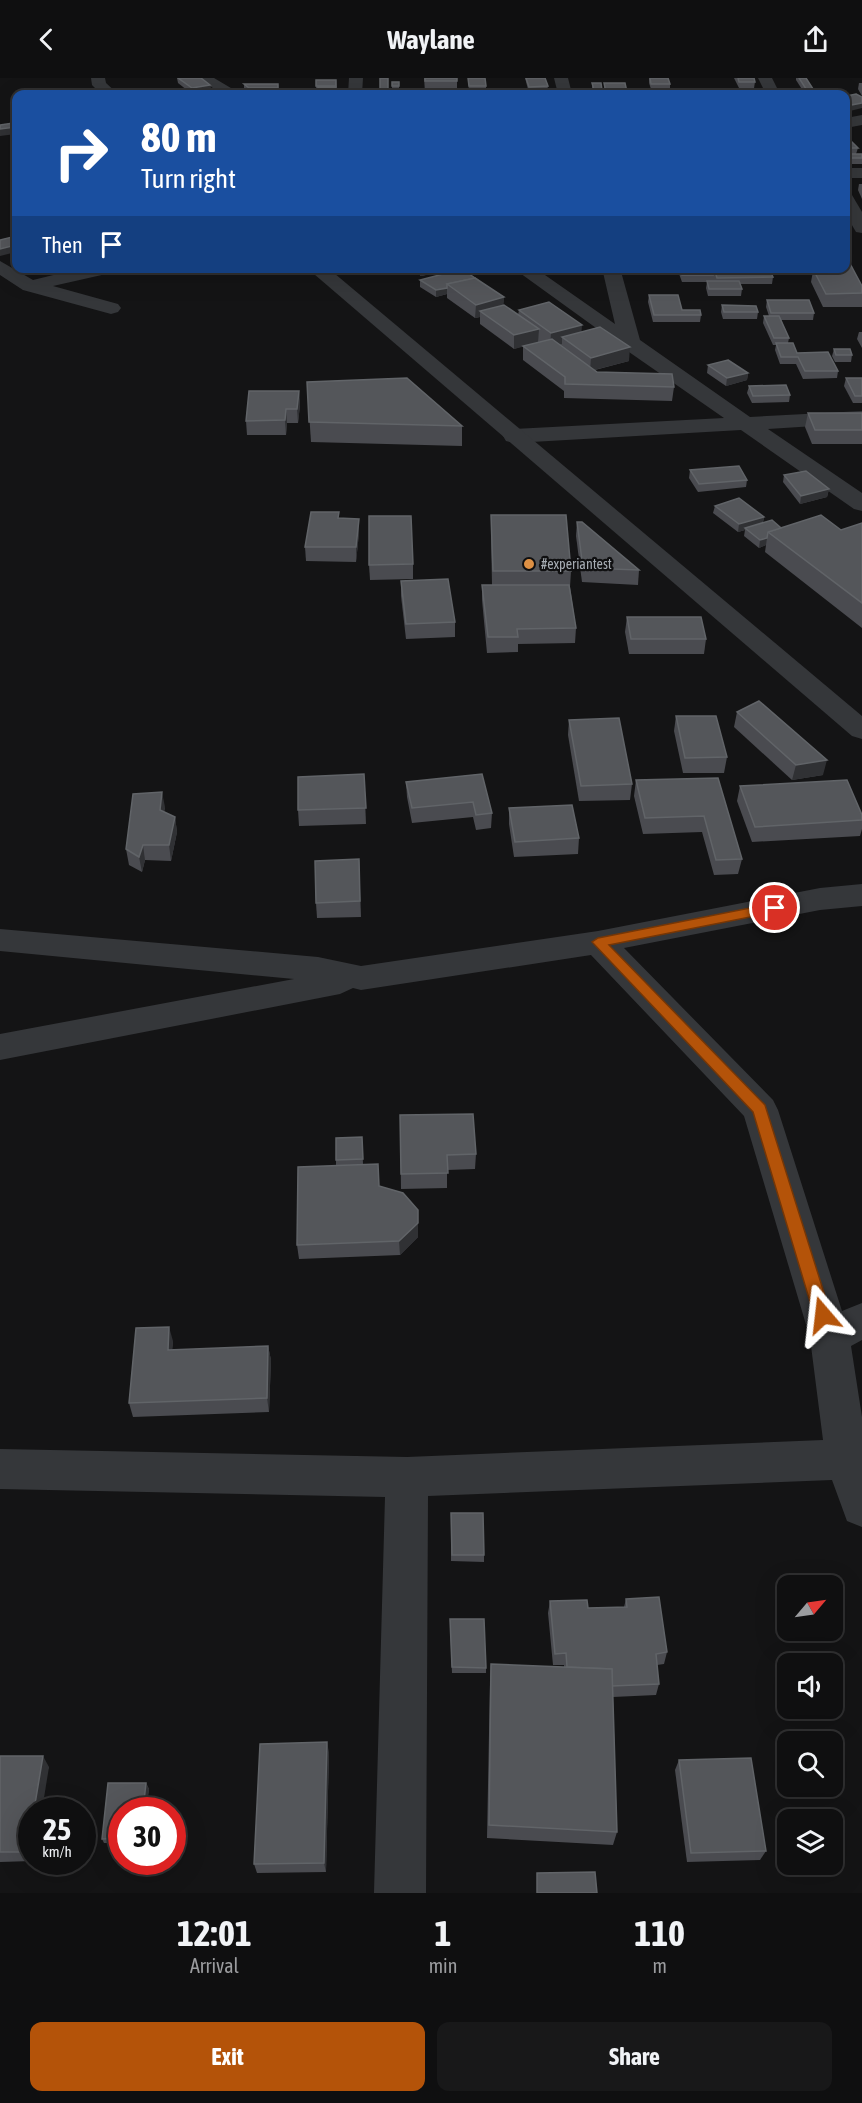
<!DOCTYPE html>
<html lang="en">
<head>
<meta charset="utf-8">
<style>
  body { margin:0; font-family:"Asap Condensed",sans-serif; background:#181819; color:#f1f3f6; height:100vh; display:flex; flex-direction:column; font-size:22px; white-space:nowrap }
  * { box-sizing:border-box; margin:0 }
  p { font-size:20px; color:#9b9c9f }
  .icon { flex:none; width:33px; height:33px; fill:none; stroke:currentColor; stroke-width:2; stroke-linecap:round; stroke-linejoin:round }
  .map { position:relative; height:1815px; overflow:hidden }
  .drawer { display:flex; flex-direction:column; background:#0f0f10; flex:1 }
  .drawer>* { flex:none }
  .guide { position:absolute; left:12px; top:12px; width:838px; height:183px; border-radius:12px; box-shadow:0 6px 24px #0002,0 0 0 2px #2f2f30; background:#1a4fa0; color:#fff; overflow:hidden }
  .needle { width:39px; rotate:61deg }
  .tools { position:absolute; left:777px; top:1497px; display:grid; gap:12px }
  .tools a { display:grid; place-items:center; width:66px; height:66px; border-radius:12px; background:#0f0f10; box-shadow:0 6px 24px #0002,0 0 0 2px #2f2f30; font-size:30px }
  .speed { position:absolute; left:18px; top:1719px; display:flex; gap:12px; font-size:30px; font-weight:700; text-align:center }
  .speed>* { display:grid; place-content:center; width:78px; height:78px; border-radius:50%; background:#0f0f10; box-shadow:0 6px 24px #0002,0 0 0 2px #2f2f30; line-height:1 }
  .speed small { font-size:15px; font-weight:400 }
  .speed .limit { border:9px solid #d22; background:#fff; color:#111 }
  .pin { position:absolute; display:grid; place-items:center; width:51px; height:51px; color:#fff; margin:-26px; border:3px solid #fff; border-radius:50%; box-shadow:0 2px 6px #0007 }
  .me { position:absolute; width:66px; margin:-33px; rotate:343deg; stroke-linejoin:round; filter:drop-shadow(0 0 4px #0008) }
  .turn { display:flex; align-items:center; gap:21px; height:126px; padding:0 30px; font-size:27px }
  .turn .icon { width:78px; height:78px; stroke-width:2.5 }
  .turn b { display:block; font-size:42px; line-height:51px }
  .then { display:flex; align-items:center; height:57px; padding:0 30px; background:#0003; gap:12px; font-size:22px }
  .eta { display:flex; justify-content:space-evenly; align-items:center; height:102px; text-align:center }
  .eta b { font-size:36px; font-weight:700; line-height:42px }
  .cta { display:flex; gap:12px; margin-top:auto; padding:12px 30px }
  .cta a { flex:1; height:69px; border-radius:12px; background:#b45309; color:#fff; font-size:24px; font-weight:700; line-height:69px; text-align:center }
  .cta a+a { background:#181819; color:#f1f3f6 }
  header { display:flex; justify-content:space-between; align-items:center; height:78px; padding:0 30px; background:#0f0f10; font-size:27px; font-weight:700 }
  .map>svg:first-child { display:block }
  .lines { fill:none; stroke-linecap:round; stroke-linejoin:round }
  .minor { fill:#35373a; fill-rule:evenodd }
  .tertiary { fill:#35373a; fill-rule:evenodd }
  .wall { fill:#4a4b50 }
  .shaded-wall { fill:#303134 }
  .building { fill:#54565a; stroke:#616468; stroke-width:1.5 }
  .route { fill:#b45309; stroke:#753606; stroke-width:1.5 }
  .poi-dot { fill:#dd9044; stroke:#0f0f10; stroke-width:2 }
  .labels { text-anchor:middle; stroke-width:4.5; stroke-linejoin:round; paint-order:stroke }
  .far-poi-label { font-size:14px; fill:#a7adb4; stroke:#0f0f10; text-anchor:start }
</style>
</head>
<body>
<header><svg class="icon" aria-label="back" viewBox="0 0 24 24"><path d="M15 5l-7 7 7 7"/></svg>Waylane<svg class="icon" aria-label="share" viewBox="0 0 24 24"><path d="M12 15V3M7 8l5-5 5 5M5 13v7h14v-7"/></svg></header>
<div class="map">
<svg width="862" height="1815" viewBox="0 0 862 1815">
  <rect width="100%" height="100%" fill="#141415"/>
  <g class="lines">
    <g class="minor">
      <path d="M196,0H214L241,16H223Z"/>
      <path d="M349,0H363L362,16H348Z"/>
      <path d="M554,0H568L572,16H558Z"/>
      <path d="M758,0H772L780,16H766Z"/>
      <path d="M862,37V47L846,50V40Z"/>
      <rect x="846" y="90" width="16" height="10"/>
      <path d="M846,116L852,117L862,134V155L856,154L846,137Z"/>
      <path d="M0,183L33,202L82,190H117L115,194L53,208L118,226L121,230L118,234L111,236L23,212L0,197Z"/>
      <path d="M513,190H535L615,246L602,190H620L640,262L750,339L862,333V345L768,351L862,415V433L854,431L741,352L514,365L506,363L503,358L506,353L514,351L724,340L629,274L624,272L621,268Z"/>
      <path d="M862,806V828L820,832L624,870L773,1022L778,1032L842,1233L862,1225V1262L851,1268L862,1339V1449L847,1443L832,1402L428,1418L426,1815H374L385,1419L0,1411V1371L407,1379L823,1362L810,1260L744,1038L591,877L361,912L353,910L340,916L0,982V956L294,901L0,873V851L318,879L361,888L598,853L820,810Z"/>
    </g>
    <g class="tertiary">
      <path d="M91,0H105L106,5L118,16H101L92,7Z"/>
      <path d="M307,190H328L862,638V661L852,658Z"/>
    </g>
  </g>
  <g class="wall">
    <path d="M177,0L210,7L211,13L192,16L178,5Z"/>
    <rect x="380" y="0" width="8" height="16"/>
    <path d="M424,0H457V14H425Z"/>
    <path d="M468,0L486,8V14H469Z"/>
    <path d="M525,0H545L548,8L547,14L529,15Z"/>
    <path d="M649,0L670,6V11H651L649,5Z"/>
    <path d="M734,0H754L755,4L754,10H739Z"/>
    <path d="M796,0H806L815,14L814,16H805L796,2Z"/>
    <path d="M316,2H336L337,14H316Z"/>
    <rect x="392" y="4" width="7" height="10"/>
    <path d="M592,5L602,12L601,16H593L592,11Z"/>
    <path d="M604,5L627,14V16H605L604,11Z"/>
    <path d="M859,5H862V18L858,11Z"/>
    <path d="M244,6H278L279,16H249L244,12Z"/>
    <path d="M846,64L858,70L856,76H862V86H846Z"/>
    <path d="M859,106H862V121L858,112Z"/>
    <path d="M411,190H441V194L421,198Z"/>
    <path d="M679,190H711L712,192V190H744V192L773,199L772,206H740L742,211L741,218H708L706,210L707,204H682L678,193Z"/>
    <path d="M812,190H846L862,208V229H823L811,204L813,193Z"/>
    <path d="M462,191L504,219L503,227L518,237L519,232L581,254L629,283L595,292L597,294L674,309L672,323L564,320V313L523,282V268L514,271L480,246V239L475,240L447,220V216L436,219L420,209V202Z"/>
    <path d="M649,217L682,232L701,237L700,244H653L648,224Z"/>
    <path d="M767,222L814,235L813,242H781L789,260L788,265L797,275L838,293L837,300L803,301L796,286H780L775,272L776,267H773L763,245L764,238H769L766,229Z"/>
    <path d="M722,227L758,234L757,241H723L721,234Z"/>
    <path d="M859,254H862V270L857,261Z"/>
    <path d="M834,271L852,277L851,284H835L832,278Z"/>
    <path d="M708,287L748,295L747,302L726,308L707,295Z"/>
    <path d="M846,300H862V325H853L844,308Z"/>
    <path d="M307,304L462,348V368L311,364Z"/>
    <path d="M749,308L790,317L789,324L752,325L747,315Z"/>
    <path d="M299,313L300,327L298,345H287L286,357H247L246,343Z"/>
    <path d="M808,335H862V366H812L805,349Z"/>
    <path d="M690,392L747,402L746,409L698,414L689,400Z"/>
    <path d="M784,397L829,411L827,419L800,426L783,404Z"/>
    <path d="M715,428L764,439L763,445L781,450L841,452L862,445V550L765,474L766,467L759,470L744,458L745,452L738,454L713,435Z"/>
    <path d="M491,437L571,493L570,509L576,550L575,565L518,566V574L487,575L482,522V507H492L491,457Z"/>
    <path d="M339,440L359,441V455L356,484L306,483L305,469Z"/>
    <path d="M577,444L639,492L638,507L582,504L576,458Z"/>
    <path d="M413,486V501L370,502L369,487Z"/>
    <path d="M401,503L455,544V559L406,561L401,518Z"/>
    <path d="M627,539L706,561L704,576H629L625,554Z"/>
    <path d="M737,634L823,697L792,702L734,649Z"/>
    <path d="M676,638L727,679L724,695H683L674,653Z"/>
    <path d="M569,642L632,706L630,722L579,723L568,657Z"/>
    <path d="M364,696L366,746L299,748L298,732Z"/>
    <path d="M482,696L492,735L491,750L476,752L473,739L412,745L407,719L406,704Z"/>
    <path d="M718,700L742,781L738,796L714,797L702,754L643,756L634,718L636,702Z"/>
    <path d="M740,708L862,737V751L860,758L752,764L737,723Z"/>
    <path d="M165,729L164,734L175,739L177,754L171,783L145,782L142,794L129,787L126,771Z"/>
    <path d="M509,730L579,760L578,776L514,779L509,746Z"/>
    <path d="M359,781L361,839L317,840L316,825Z"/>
    <path d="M400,1037L476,1076L475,1091L447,1092V1110L401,1111Z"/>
    <path d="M362,1059L363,1086L379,1108L418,1147V1159L400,1177L299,1181L297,1167L336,1087V1060Z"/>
    <path d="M173,1263L172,1272L268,1268L271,1282L269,1334L133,1339L129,1325Z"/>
    <path d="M451,1435L484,1477V1484L451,1483Z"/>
    <path d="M626,1521L667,1574L664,1586L657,1587L659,1606L656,1617L613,1619L617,1754L613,1767L487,1760L490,1602L491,1586L564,1589V1587H553L548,1535L550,1523L588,1530L624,1529Z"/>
    <path d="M450,1547L486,1590V1595H452Z"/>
    <path d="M329,1674L326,1794L257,1795L254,1786Z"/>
    <path d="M0,1678L49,1689L32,1732V1783L0,1784Z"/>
    <path d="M679,1682L766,1773L760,1782L687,1784L675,1692Z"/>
    <path d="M108,1705H146L149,1711L146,1732H122V1765H104L102,1761Z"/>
  </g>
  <g class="shaded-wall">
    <path d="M210,7L211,13L192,16V10Z"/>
    <path d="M862,25V30L846,34V28Z"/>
    <path d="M16,49V56L0,58V51Z"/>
    <path d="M16,167V174L0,178V171Z"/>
    <path d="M425,190H441V194L421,198V191Z"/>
    <path d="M447,210V216L436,219V212Z"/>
    <path d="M504,219L503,233H480V239L475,240L476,227Z"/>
    <path d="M582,247L581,261L562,259V266L550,269L551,255Z"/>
    <path d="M539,251L538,265L514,271V257Z"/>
    <path d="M630,269L629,283L590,293L591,280Z"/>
    <path d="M748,295L747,302L726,308L727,300Z"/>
    <path d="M299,313L300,327L298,345L297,331Z"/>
    <path d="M286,331L287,345L286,357L285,342Z"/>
    <path d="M829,411L827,419L800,426L801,418Z"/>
    <path d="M764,439L762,446L745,450V452L738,454L739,446Z"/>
    <path d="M359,441V455L356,484V469Z"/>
    <path d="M767,460L766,467L759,470L760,462Z"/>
    <path d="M827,682L823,697L792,702L796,687Z"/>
    <path d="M162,714L165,729L162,747L160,732Z"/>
    <path d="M175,739L177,754L171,783L169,767Z"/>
    <path d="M143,767L145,782L142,794L139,779Z"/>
    <path d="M418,1132V1159L400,1177L399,1163Z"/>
    <path d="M169,1249L173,1263L171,1286L168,1272Z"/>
    <path d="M268,1268L271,1282L269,1334L267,1320Z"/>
    <path d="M327,1664L329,1674L326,1794L324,1785Z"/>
    <path d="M43,1678L49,1689L42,1732H34Z"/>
    <path d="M146,1705L149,1711L146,1732H143Z"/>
    <path d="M32,1749V1779L28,1774Z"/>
  </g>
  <g class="building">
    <path d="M178,0H201L210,7L192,10Z"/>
    <rect x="380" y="0" width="8" height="11"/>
    <rect x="425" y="0" width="32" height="3"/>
    <path d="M468,0H485L486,8H469Z"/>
    <path d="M526,0H545L548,8L529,9Z"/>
    <path d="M650,0H668L670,6H651Z"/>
    <path d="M738,0H754L755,4H739Z"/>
    <path d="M799,0H806L815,14H808Z"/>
    <rect x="316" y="2" width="20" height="6"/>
    <rect x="392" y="4" width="7" height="4"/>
    <path d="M592,5H601L602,12H594Z"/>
    <path d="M604,5H625L627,14H606Z"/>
    <path d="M244,6H278V10H249Z"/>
    <path d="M318,9H336L335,16H318Z"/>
    <path d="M685,12H708L710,16H687Z"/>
    <path d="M235,13L241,16H215Z"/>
    <path d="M670,14L671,16H651L650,15Z"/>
    <path d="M856,16L862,19V25L846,28V18Z"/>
    <path d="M13,45L16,49L0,51V47Z"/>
    <path d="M846,64H852L858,70H846Z"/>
    <rect x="846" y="76" width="16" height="4"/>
    <path d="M12,159L16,165V167L0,171V162Z"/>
    <path d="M846,178L862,208V215L826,216L813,191L846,190Z"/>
    <path d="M680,190H711L713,197H682Z"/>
    <path d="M714,190H744V192L769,191L773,199L717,200Z"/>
    <path d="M462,191L478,202L475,200L447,206V210L436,212L420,202Z"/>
    <path d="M475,200L504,219L476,227L447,206Z"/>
    <path d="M707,203H739L742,211H709Z"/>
    <path d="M649,217H678L682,232H700L701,237H654Z"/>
    <path d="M767,222H809L814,235H771Z"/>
    <path d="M549,224L582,247L551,255L519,232Z"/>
    <path d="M504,227L539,251L514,257L480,233Z"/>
    <path d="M722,227L756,228L758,234H724Z"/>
    <path d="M764,238H779L789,260H774Z"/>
    <path d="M600,249L630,269L591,280L562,259Z"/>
    <path d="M552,261L597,294L672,296L674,309L565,306V299L523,268Z"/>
    <path d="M776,265H793L797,275L828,274L838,293H805L798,279H781Z"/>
    <path d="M834,271H850L852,277H836Z"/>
    <path d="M728,282L748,295L727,300L708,287Z"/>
    <path d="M407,300L462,348L309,344L307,304Z"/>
    <path d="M846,300H862V318H855Z"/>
    <path d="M786,307L790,317L753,318L749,308Z"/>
    <path d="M249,313H299L297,331H286L285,342L246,343Z"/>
    <path d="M808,335H862V352H815Z"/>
    <path d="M739,388L747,402L699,406L690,392Z"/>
    <path d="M806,393L829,411L801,418L784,397Z"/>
    <path d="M739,420L764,439L739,446L715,428Z"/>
    <path d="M311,434H339L338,440L359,441L356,469H305Z"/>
    <path d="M491,437H566L571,493H493Z"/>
    <path d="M821,437L841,452L862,445V525L768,454Z"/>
    <path d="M369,438H411L413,486L369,487Z"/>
    <path d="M772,442L781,450L768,454L767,460L760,462L745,450Z"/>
    <path d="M577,444H582L639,492L583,490Z"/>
    <path d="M448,501L455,544L406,546L401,503Z"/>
    <path d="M482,507H569L576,550L517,551L518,559H488Z"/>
    <path d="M627,539H701L706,561H631Z"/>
    <path d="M759,623L827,682L796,687L737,634Z"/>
    <path d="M676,638H716L727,679L685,680Z"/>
    <path d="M619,640L632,706L581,708L569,642Z"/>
    <path d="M364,696L366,730L298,732V699Z"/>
    <path d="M482,696L492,735L476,737L473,724L412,730L406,704Z"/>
    <path d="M718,700L742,781L716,782L704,738L645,740L636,702Z"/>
    <path d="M847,702L862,737V742L755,749L740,708Z"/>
    <path d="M162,714L160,732L175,739L169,767H143L139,779L126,771L133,716Z"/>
    <path d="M572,727L579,760L515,764L509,730Z"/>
    <path d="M359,781L360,823L316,825L315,783Z"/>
    <path d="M473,1036L476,1076L447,1077L448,1095L401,1096L400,1037Z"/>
    <path d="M362,1059L363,1081L336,1082V1060Z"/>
    <path d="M378,1086L379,1108L403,1115L418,1132V1145L399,1163L297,1167L298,1089Z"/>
    <path d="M169,1249L168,1272L268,1268L267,1320L129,1325L136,1250Z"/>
    <path d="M451,1435H483L484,1477H452Z"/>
    <path d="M659,1519L667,1574L656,1576L659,1606L612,1608V1591L567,1589L566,1575L555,1576L550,1523L587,1522L588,1530L627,1529L626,1521Z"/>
    <path d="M450,1541H484L486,1590L452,1589Z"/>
    <path d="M491,1586L612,1591L617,1754L489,1747Z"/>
    <path d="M327,1664L324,1785L254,1786L260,1666Z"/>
    <path d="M0,1678H43L34,1732H32V1749L28,1774H0Z"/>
    <path d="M751,1680L766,1773L691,1775L679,1682Z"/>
    <path d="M108,1705H146L143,1732H122V1760L102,1761Z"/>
    <path d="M595,1794L597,1815H537V1795Z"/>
  </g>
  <path class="route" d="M775,825L782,830L780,833L609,867L765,1027L831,1237L828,1242L823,1244L817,1242L814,1237L753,1034L592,864L598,860Z"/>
  <circle class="poi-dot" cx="529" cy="486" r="6"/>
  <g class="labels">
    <g class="far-poi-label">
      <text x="541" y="491">#experiantest</text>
    </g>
  </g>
</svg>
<div class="tools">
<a><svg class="needle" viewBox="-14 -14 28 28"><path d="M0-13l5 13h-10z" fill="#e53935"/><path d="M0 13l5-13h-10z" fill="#9b9c9f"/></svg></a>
<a><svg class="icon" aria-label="sound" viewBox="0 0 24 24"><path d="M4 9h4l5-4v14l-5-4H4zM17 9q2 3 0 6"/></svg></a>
<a><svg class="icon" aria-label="search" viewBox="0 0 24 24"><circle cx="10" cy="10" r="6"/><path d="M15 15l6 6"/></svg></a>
<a><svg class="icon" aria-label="layers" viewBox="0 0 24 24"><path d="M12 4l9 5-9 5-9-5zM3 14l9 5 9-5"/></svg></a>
</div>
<div class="speed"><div>25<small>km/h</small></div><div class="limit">30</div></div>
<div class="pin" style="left:775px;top:830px;background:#d93025"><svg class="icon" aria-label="arrive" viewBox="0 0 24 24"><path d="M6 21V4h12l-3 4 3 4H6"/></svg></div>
<svg class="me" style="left:823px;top:1237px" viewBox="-20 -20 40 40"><path d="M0-17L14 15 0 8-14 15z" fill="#b45309" stroke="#fff" stroke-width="4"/></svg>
<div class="guide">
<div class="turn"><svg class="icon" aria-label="right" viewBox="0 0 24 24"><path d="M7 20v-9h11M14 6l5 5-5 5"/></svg><div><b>80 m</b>Turn right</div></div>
<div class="then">Then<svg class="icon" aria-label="arrive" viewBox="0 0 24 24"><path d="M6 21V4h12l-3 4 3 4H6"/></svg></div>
</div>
</div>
<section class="drawer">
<div class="eta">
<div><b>12:01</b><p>Arrival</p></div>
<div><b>1</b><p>min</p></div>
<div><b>110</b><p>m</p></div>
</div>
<div class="cta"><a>Exit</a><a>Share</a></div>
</section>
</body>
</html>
